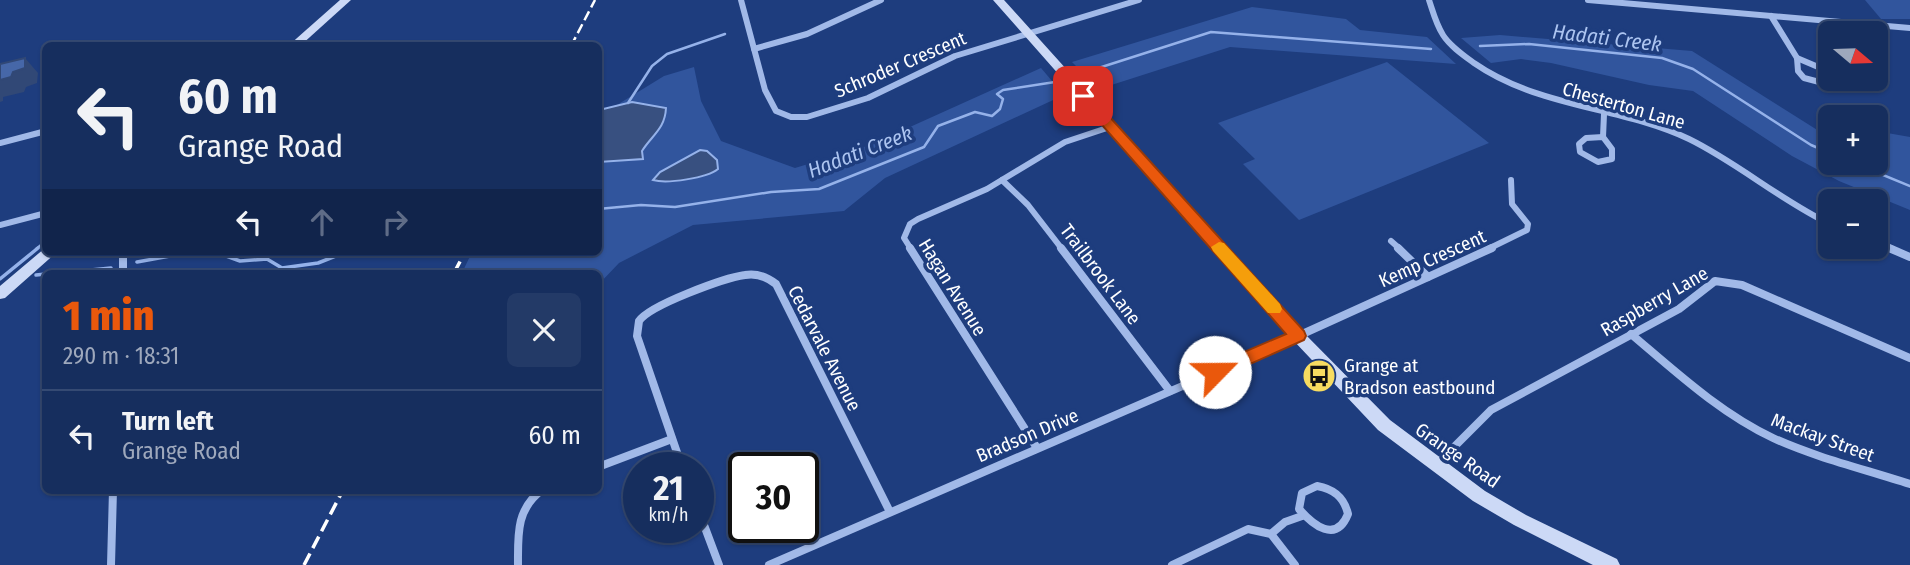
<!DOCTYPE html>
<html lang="en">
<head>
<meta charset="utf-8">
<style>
  body { margin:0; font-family:"Fira Sans Condensed",sans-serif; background:#233a67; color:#f1f3f6; height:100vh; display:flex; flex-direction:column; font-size:26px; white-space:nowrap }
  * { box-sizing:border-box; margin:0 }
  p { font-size:23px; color:#9ea8bc }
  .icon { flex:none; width:38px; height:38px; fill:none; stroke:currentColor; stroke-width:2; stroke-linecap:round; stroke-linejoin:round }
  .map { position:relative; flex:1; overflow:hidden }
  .details { position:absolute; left:42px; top:270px; width:560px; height:224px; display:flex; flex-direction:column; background:#162e5e; border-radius:10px; box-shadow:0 2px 5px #0004,0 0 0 2px #354a73 }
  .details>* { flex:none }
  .hud { position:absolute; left:42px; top:42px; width:560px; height:214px; border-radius:10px; box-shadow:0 2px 5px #0004,0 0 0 2px #354a73; background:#162e5e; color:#f1f3f6; overflow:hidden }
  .needle { width:46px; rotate:109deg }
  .fabs { position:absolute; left:1818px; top:21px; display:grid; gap:14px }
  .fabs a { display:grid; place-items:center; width:70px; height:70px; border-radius:10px; background:#162e5e; box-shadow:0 2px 5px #0004,0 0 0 2px #354a73; font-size:35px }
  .speed { position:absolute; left:623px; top:452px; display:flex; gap:14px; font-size:35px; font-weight:700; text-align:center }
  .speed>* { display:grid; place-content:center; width:91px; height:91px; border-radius:50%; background:#162e5e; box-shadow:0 2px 5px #0004,0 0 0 2px #354a73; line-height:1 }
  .speed small { font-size:18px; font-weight:400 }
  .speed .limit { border:4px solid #111; border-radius:10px; background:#fff; color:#111 }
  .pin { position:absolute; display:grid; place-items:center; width:60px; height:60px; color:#fff; margin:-30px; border-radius:14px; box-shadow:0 4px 10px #0006 }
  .me { position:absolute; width:77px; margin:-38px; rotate:67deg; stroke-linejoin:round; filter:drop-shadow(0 0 5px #0008) }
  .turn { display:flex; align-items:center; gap:24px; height:147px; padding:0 21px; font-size:32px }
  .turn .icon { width:91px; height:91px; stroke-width:2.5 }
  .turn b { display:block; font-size:49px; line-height:60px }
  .lanes { display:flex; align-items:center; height:66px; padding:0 21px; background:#0003; justify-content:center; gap:35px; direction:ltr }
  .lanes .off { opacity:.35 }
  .round { display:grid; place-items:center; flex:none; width:74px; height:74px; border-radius:10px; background:#233a67 }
  .head { display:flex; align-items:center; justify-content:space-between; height:119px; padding:0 21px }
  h1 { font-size:42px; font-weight:800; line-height:52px; color:#ea580c }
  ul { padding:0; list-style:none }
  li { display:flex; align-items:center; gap:21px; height:91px; padding:0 21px; border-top:2px solid #354a73 }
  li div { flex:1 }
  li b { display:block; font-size:26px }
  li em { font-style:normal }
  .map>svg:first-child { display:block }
  .green { fill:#31559d }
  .water { fill:#385080; stroke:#95b2ea; stroke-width:2 }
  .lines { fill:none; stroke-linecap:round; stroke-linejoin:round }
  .stream-far1 { stroke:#95b2ea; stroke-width:2.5 }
  .stream { stroke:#95b2ea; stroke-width:3.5 }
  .street-far1 { stroke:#a1b9e8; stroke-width:6 }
  .street { stroke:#a1b9e8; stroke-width:8 }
  .secondary { fill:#ccd9f6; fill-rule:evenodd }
  .rail-far1 { stroke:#fff; stroke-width:2.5; stroke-dasharray:10 4.5; stroke-linecap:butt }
  .rail { stroke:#fff; stroke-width:3.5; stroke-dasharray:13 6; stroke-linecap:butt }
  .shaded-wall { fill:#314876 }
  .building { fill:#4667a8; stroke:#314876; stroke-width:2 }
  .route { fill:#ea580c; stroke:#983908; stroke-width:2 }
  .slow { fill:#f59e0b }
  .labels { text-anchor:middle; stroke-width:7; stroke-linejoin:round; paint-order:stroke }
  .street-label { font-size:19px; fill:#fff; stroke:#1e3d7e }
  .poi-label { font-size:19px; fill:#fff; stroke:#1e3d7e; text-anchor:start }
  .water-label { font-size:21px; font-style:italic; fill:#acc4f0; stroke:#1e3d7e }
</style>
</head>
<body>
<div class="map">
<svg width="1910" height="565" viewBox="0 0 1910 565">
  <rect width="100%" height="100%" fill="#1e3d7e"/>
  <g class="green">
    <path d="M1865,0H1910V19H1881Z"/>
    <path d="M1252,7L1346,19L1360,30L1427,37L1456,64L1230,47L1099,89L1072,62Z"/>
    <path d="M1500,35L1692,51L1830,138V163H1876V131L1910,137V210L1839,181L1792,156L1693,91L1649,85L1551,63L1521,59L1491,63L1461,38Z"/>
    <path d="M1387,62L1489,143L1299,220L1243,164L1255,159L1218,123Z"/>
    <path d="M694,67L701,101L721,141L795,168L870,145L1041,68L1064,95L885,178L844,211L693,225L619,263L599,284L598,273H462L472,252H598L599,116L664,76Z"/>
  </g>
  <g class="water">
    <path d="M632,102L666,108C665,129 652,135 642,151L643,159L599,162V110Z"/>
    <path d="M700,150L707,151L717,160L718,169C707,178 667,184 653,180L660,172Z"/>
  </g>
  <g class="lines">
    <g class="stream-far1">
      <path d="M1480,46L1529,44L1662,58L1693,69L1811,145L1830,153"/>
      <path d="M1086,72L1211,32L1431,49"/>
      <path d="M628,103L652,66L667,54L725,34"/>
      <path d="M1854,163L1910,186"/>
      <path d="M598,209L641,205L675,207L771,192L819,189L924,147L938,126L975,112L992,116L1000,109L1003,99L997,94L1003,90L1055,82"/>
      <path d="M36,249L46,241"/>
    </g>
    <g class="stream">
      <path d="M215,252L240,261L267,259L282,268L318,263L346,252"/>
      <path d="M137,262L192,252"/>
      <path d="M60,273L111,268"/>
      <path d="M36,275L46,274"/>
      <path d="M0,279L38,248"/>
    </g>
    <g class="street-far1">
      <path d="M741,0L765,90L776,111L791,117H807L868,98L955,56L1139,0"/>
      <path d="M1429,0C1433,12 1436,24 1443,35C1450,46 1463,55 1474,63C1539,108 1619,106 1689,139C1738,163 1780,200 1830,224"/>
      <path d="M1588,0L1910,28"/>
      <path d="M1771,16L1797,58L1798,71L1804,78L1827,84L1834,79"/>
      <path d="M754,49L807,34L881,0"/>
      <path d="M1797,58L1830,72"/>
      <path d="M1603,137L1612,149V159L1598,162L1580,152L1579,144L1586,138Z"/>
      <path d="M1603,137L1604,114"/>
      <path d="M0,143L46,131"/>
      <path d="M1002,180L1028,205L1062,249"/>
      <path d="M0,225L46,213"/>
      <path d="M1391,241L1400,249"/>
      <path d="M1876,242L1893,249"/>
      <path d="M911,249L904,238L910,224L918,219L987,189L1065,142L1110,127"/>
      <path d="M1488,249L1527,230L1528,224L1512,204L1511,180"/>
    </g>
    <g class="street">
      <path d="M910,248L1037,448"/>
      <path d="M1061,248L1170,391"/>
      <path d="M1398,248L1428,277"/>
      <path d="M1889,248L1910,257"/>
      <path d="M123,252V273"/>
      <path d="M1631,334C1676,372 1720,413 1773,438C1817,458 1864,469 1910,484"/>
      <path d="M1436,465L1491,410L1679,309L1715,281L1742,285L1910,358"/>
      <path d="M598,467L672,439"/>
      <path d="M682,467L637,336L639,321C650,305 724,278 745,275C756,273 767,277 776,284L890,512"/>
      <path d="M1317,486C1334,489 1344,497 1348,514C1336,544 1313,525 1299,509L1302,493Z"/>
      <path d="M698,509L719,565"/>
      <path d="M1271,534L1285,522L1302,516"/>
      <path d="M111,565L113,490"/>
      <path d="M518,565C518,535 516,509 542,490"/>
      <path d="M769,565L1298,336L1492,248"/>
      <path d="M1172,565L1248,529L1271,534L1295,565"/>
    </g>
    <g class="secondary">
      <path d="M340,0H351L300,46H288Z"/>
      <path d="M993,0H1004L1303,332L1390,420L1485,491L1526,515L1617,559L1620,565H1593L1514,525L1473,501L1378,430L1293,340Z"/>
      <path d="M45,248L46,252H57L5,298L0,299V286Z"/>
    </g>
    <path class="rail-far1" d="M571,46L595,0"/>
    <g class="rail">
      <path d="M454,273L465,252"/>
      <path d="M304,565L343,490"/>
    </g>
  </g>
  <path class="shaded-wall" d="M25,58L38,73L37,83L26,87L24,92L3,97V101L0,102V80Z"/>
  <path class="building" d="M25,58V68L13,72L11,77L0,80V64Z"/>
  <path class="route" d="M1083,92L1088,93L1304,331L1306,336L1304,340L1221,377H1209L1206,372L1209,367L1286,334L1079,99L1077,96Z"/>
  <path class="slow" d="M1219,242L1224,243L1280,304L1282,309L1280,313H1268L1213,251L1211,247Z"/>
  <defs>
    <symbol id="bus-disc" viewBox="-11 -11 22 22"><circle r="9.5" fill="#f7dc60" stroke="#1e3d7e"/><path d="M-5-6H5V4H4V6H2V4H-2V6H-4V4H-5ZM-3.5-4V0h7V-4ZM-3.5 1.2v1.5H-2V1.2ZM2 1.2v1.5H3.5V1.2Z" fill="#111"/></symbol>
  </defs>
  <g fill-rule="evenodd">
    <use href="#bus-disc" x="1300" y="357" width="38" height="38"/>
  </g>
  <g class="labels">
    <g class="street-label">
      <text transform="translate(900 64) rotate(-23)" y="7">Schroder Crescent</text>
      <text transform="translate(1624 105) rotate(16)" y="7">Chesterton Lane</text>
      <text transform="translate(1432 258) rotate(-24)" y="7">Kemp Crescent</text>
      <text transform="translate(1101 274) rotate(53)" y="7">Trailbrook Lane</text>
      <text transform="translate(953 287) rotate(58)" y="7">Hagan Avenue</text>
      <text transform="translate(1654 301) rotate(-30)" y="7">Raspberry Lane</text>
      <text transform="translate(825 348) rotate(63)" y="7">Cedarvale Avenue</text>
      <text transform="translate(1027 435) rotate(-23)" y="7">Bradson Drive</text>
      <text transform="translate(1823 437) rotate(20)" y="7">Mackay Street</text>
      <text transform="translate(1458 455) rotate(35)" y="7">Grange Road</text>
    </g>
    <g class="poi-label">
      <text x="1344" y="372">Grange at<tspan x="1344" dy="22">Bradson eastbound</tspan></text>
    </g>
    <g class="water-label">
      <text transform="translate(1607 38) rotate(7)" y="7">Hadati Creek</text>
      <text transform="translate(860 152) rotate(-21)" y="7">Hadati Creek</text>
    </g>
  </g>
</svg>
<div class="fabs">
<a><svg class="needle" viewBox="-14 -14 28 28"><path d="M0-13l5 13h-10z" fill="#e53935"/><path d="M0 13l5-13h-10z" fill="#9ea8bc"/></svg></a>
<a>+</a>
<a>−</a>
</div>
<div class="speed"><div>21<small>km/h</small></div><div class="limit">30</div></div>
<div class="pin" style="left:1083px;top:96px;background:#d93025"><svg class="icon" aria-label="arrive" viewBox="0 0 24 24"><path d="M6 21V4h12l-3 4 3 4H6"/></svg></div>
<svg class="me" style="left:1215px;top:372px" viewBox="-20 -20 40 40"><circle r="19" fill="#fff"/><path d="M0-13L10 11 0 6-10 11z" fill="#ea580c"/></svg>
<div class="hud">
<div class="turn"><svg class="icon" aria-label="left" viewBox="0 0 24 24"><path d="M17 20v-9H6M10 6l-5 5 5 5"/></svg><div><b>60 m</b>Grange Road</div></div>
<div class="lanes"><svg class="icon" aria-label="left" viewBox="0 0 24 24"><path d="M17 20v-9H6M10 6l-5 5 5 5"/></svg><svg class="icon off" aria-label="ahead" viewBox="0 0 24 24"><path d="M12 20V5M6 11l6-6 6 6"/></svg><svg class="icon off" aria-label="right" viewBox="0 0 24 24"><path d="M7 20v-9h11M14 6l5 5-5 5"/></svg></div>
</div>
<section class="details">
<div class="head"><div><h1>1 min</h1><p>290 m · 18:31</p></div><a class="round"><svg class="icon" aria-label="close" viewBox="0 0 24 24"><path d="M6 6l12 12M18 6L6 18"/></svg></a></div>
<ul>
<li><svg class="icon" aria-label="left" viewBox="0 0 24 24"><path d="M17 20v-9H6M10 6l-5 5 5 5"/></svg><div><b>Turn left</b><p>Grange Road</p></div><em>60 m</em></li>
</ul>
</section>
</div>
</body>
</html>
